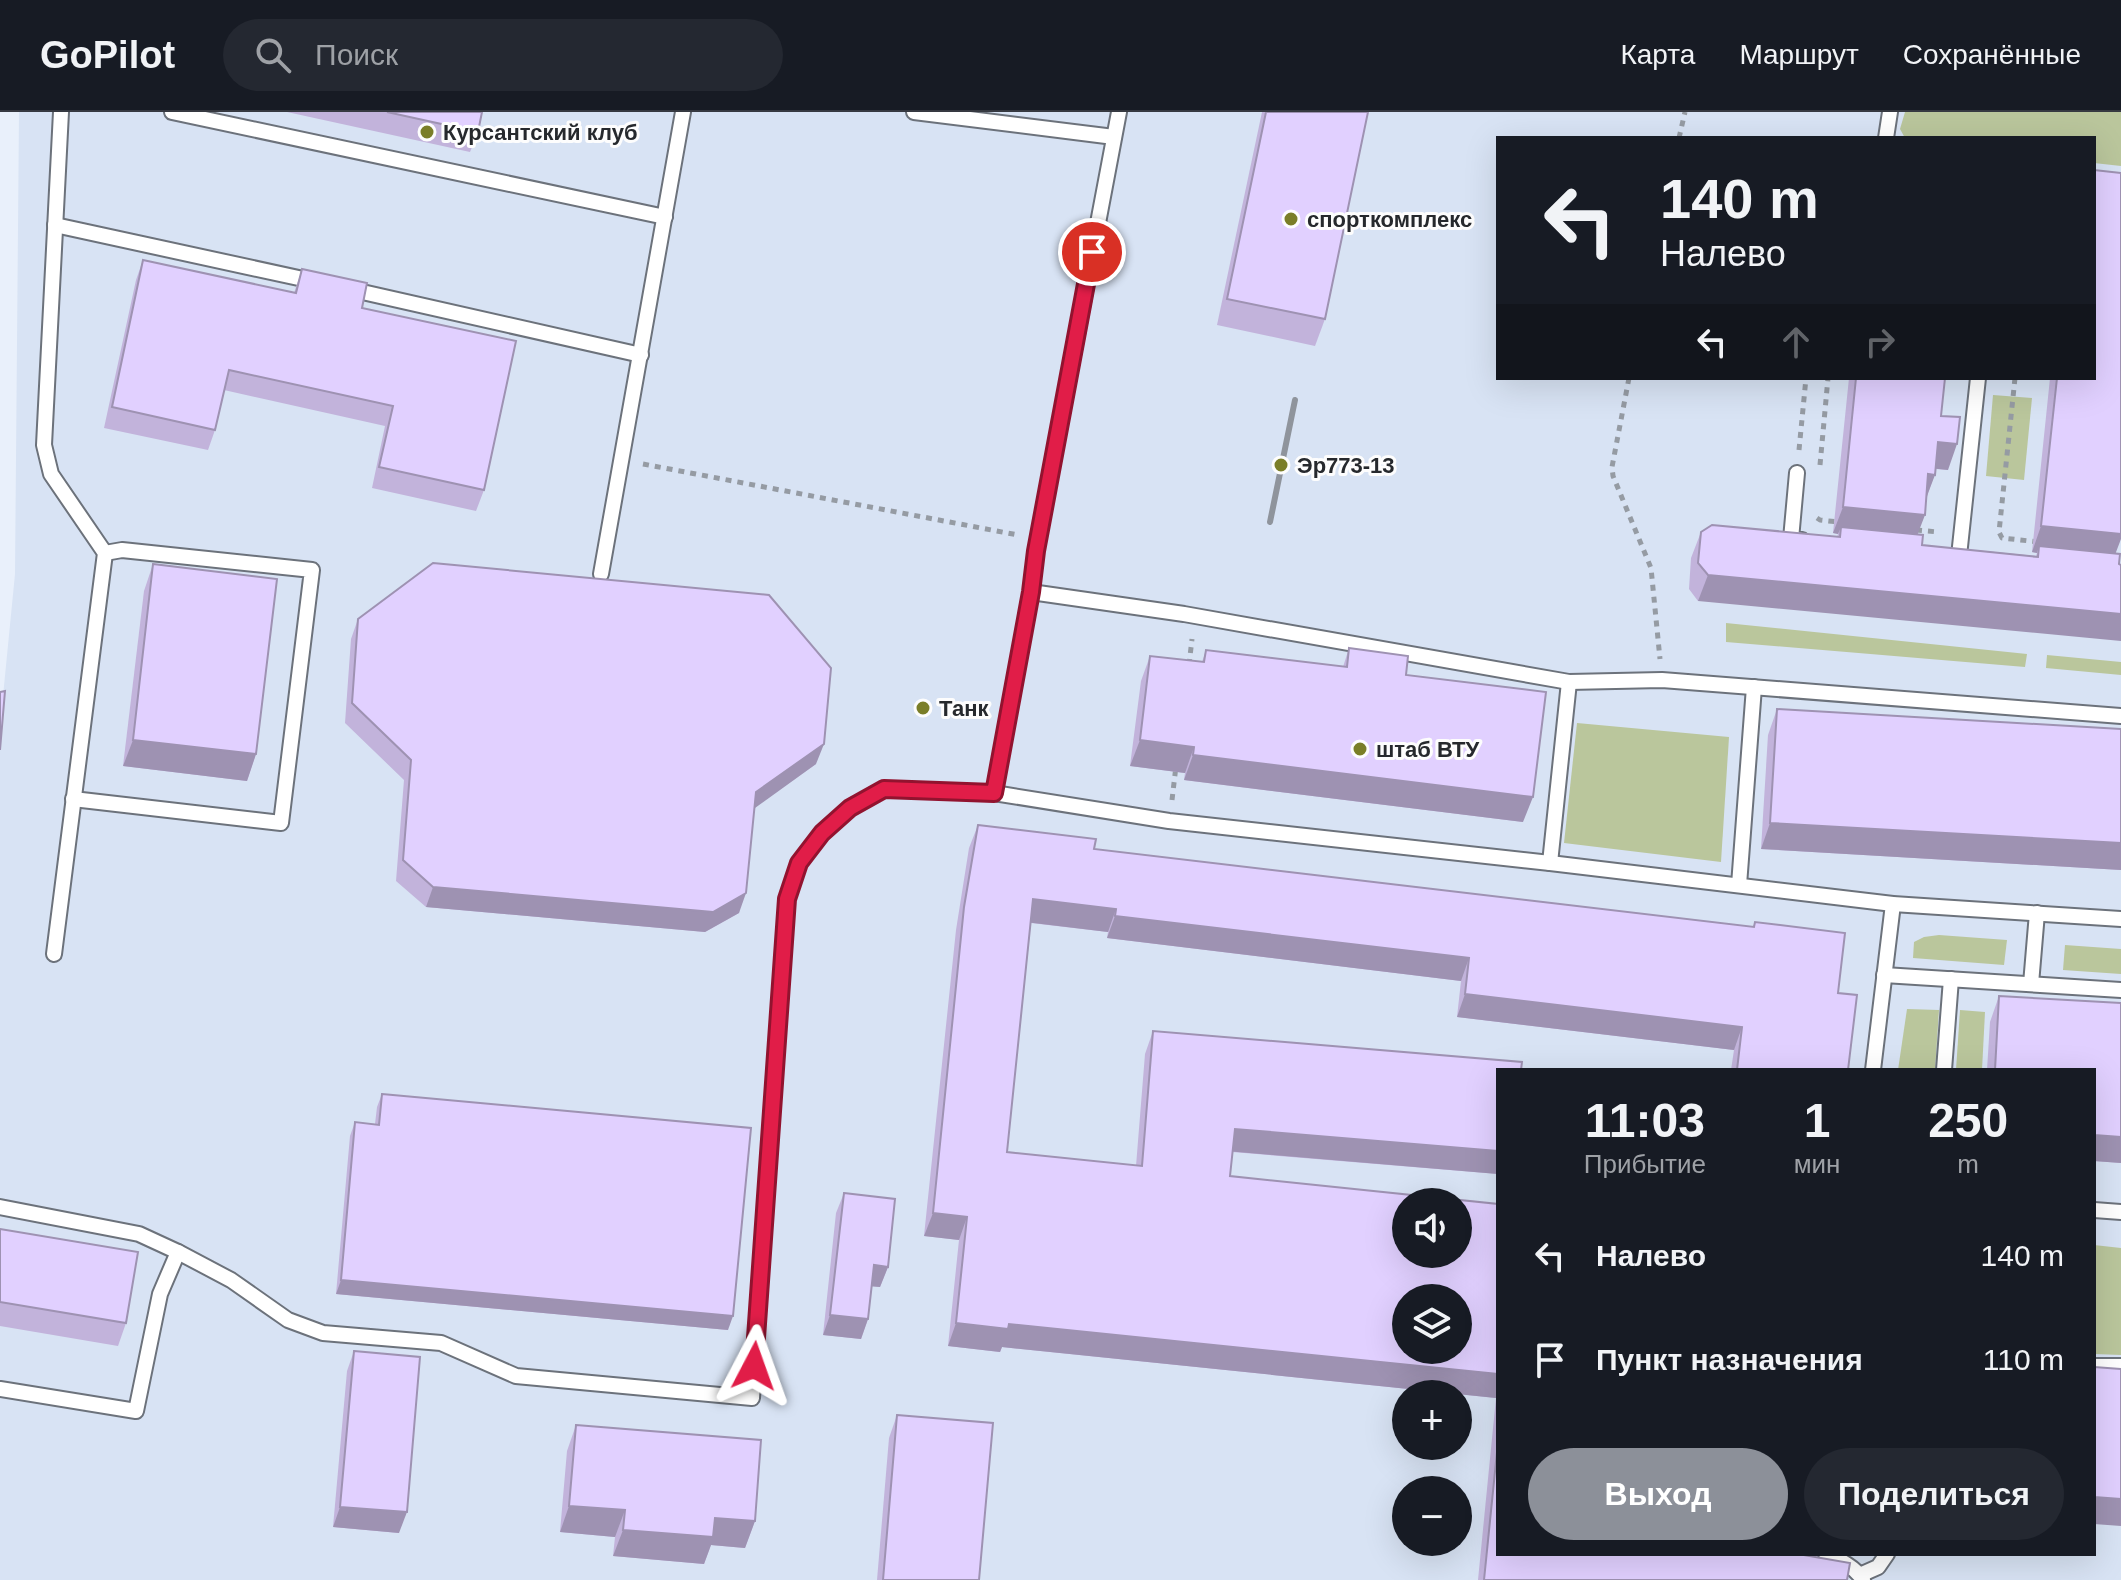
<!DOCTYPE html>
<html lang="ru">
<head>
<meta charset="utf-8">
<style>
  body { margin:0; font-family:Helvetica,sans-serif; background:#242831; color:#f1f3f6; height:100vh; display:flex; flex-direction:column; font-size:30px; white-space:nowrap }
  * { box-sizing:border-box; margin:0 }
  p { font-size:26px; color:#9ea1a6 }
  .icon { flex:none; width:44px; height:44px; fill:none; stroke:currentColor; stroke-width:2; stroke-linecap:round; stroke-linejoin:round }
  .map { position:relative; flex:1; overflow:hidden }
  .panel { position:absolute; left:1496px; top:956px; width:600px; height:488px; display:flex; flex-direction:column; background:#171b24; border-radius:0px; box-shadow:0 8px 32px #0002 }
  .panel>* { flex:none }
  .top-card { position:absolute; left:1496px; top:24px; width:600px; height:244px; border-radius:0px; box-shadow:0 8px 32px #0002; background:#171b24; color:#f1f3f6; overflow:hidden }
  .tools { position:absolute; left:1392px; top:1076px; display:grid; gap:16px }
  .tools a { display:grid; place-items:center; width:80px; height:80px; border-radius:50%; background:#171b24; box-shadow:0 8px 32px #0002; font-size:40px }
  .pin { position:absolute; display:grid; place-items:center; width:68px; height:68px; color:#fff; margin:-34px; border:4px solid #fff; border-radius:50%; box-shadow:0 2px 8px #0007 }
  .me { position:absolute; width:88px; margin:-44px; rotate:4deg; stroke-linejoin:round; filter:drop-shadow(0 0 6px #0008) }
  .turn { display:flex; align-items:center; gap:28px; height:168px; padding:0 32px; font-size:36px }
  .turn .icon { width:104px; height:104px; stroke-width:2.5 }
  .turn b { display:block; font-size:56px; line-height:68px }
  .lanes { display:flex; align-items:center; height:76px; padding:0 32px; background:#0003; justify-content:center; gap:40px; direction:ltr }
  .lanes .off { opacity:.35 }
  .eta { display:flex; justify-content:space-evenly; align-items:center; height:136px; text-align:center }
  .eta b { font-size:48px; font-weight:600; line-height:56px }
  .primary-button { display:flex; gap:16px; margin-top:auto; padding:16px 32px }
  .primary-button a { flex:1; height:92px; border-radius:48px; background:#8c9099; color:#fff; font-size:32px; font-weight:600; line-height:92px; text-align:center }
  .primary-button a+a { background:#242831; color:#f1f3f6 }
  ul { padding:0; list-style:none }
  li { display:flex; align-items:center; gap:24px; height:104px; padding:0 32px }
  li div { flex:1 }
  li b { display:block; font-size:30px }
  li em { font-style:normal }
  header { display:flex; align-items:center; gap:48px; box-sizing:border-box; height:112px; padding:0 40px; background:#171b24; border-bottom:2px solid #363941 }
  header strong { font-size:38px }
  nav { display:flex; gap:44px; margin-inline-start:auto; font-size:28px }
  .search { width:560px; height:72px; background:#242831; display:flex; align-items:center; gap:20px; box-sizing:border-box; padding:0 28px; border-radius:44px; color:#9ea1a6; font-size:30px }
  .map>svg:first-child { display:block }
  .built { fill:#d8e3f4; fill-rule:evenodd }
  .green { fill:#bac69c }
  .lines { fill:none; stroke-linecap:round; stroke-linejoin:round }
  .service-casing { stroke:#6c727b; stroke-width:18 }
  .path { stroke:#959ba3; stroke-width:5; stroke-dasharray:6 6; stroke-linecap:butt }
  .service { stroke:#fff; stroke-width:14 }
  .rail { stroke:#8f949c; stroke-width:6 }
  .wall { fill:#c2b3db }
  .shaded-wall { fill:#9e92b2 }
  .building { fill:#e1d0ff; stroke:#9e92b2; stroke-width:2; fill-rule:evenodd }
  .route-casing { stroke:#92132f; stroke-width:20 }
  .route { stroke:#e11d48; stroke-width:14 }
  .poi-dot { fill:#7a7e28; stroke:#fdfdfd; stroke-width:3 }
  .labels { text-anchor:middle; stroke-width:6; stroke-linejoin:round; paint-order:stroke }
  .poi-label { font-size:22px; font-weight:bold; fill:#26292d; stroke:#fdfdfd; text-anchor:start }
</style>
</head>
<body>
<header>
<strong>GoPilot</strong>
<div class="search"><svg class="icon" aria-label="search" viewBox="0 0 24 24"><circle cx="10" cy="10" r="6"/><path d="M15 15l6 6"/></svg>Поиск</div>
<nav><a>Карта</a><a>Маршрут</a><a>Сохранённые</a></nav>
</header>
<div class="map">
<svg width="2121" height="1468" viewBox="0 0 2121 1468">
  <rect width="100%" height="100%" fill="#e9f0fb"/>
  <path class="built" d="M19,0H2121V1468H0V584H3L15,462ZM1498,26H2094V266H1498ZM1498,958H2094V1442H1498ZM1406,1090H1458V1142H1406ZM1406,1186H1458V1238H1406ZM1406,1282H1458V1334H1406ZM1406,1378H1458V1430H1406Z"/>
  <g class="green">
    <path d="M1905,0H2121V54L2094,51V26H1905L1900,17Z"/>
    <path d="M1993,283L2032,286L2024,368L1986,364Z"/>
    <path d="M1726,511L2027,542L2025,555L1726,530Z"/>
    <path d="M2047,543L2121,550V563L2046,556Z"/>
    <path d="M1577,611L1729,625L1721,750L1564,731Z"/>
    <path d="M1939,823L2007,828L2004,853L1913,846L1914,830L1924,825Z"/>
    <path d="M2065,833L2121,837V862L2063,858Z"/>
    <path d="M1907,897L1939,898L1935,958H1898Z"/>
    <path d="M1960,898L1985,900L1982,958H1956Z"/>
    <path d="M2094,1133L2121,1136V1243L2094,1242Z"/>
  </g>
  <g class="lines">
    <defs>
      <g id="service">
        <path d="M172,0L665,105"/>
        <path d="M914,0L1114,25"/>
        <path d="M1886,26L1890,0"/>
        <path d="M55,113L317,170"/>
        <path d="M349,177L641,243"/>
        <path d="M1797,361L1791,427L1802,428"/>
        <path d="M1959,444L1978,266"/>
        <path d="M601,462L683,0"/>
        <path d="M1031,480L1184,502L1569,570L1662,568L2121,604"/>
        <path d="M994,681L1031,480L1036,439L1119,0"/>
        <path d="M73,687L281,711L312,458L122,438L105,441"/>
        <path d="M1550,751L1569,570"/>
        <path d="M1739,773L1754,575"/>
        <path d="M54,842L105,441L51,362L44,333L61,0"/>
        <path d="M1884,863L2121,878"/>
        <path d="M2031,872L2037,801"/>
        <path d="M1873,958L1893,792"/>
        <path d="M1944,958L1951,867"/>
        <path d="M0,1095L139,1122L178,1140L231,1168L288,1208L323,1221L441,1231L516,1264L752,1286L787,787L799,751L822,721L850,696L884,677L994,681L1169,709L1550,751L1893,792L2121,807"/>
        <path d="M2094,1098L2121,1100"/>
        <path d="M2094,1254H2121"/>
        <path d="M0,1277L136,1299L160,1182L178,1140"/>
        <path d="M1826,1442C1840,1448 1855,1455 1863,1468"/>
        <path d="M1860,1463L1878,1455L1887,1442"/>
      </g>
    </defs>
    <use href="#service" class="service-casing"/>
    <g class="path">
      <path d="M1679,26L1685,0"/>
      <path d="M1629,266L1612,355L1613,364L1651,456L1660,547"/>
      <path d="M2015,266L1999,420L2002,426L2039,430"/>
      <path d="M1799,338L1806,266"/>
      <path d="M643,352L1018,423"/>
      <path d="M1820,353L1828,266"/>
      <path d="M1817,406L1820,408L1838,410"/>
      <path d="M1916,418L1938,420"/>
      <path d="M1189,553L1192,527"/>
      <path d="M1172,688L1176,654"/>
    </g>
    <use href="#service" class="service"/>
    <path class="rail" d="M1270,410L1295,288"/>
  </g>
  <g class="wall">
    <path d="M287,0H482L478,20L470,40Z"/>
    <path d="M1262,0H1368L1325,207L1315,234L1217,213Z"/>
    <path d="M143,148L294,181L302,157L362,196L484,378L476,399L372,376L385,314L224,278L215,318L208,338L104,316L136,168Z"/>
    <path d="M1849,266H1945L1941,304L1948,358L1936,357L1926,388L1917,422L1922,433L2036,444L2037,441L2032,440L2050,266H2094L2116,442L1698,489L1689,477L1691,446L1701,420L1837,425L1838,422L1833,421Z"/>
    <path d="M153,452L256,642L247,669L123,654L144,479Z"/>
    <path d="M358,507L816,652L754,696L739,801L705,820L426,795L396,769L404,668L345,611L351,527Z"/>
    <path d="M1349,536L1406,563L1523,710L1184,668L1185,661L1130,654L1141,569L1150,544L1202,550L1206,538L1343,555Z"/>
    <path d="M1777,597L2121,617V758L1761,737L1768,623Z"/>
    <path d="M978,713L1094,737L1753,815L1755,810L1838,881L1848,958H1731L1734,938L1457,905L1461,869L1107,826L1108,820L1031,811L1007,1040L1136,1054L1145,942L1153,919L1498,958V1062L1232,1040L1230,1064L1498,1092V1442L1847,1468H1478L1496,1286L1002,1235L1000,1240L948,1234L959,1128L924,1124L956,818L969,736Z"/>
    <path d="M1999,884L2121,891V1051L2094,1049V958H1987L1990,910Z"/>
    <path d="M382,982L728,1218L336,1182L350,1024L355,1010L375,1012L377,995Z"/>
    <path d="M844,1081L888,1155L880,1175L872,1174L868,1207L861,1227L823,1223L836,1101Z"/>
    <path d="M0,1117L126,1211L118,1234L0,1214Z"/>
    <path d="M354,1239L399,1421L333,1415L347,1259Z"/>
    <path d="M897,1303L979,1468H877L889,1326Z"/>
    <path d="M576,1313L755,1409L745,1436L711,1433L704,1452L613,1444L615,1425L560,1420L567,1339Z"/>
  </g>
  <g class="shaded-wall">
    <path d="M1938,330L1957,332L1948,358L1929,356Z"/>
    <path d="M1928,362L1935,363L1925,389Z"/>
    <path d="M1843,395L1925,403L1915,429L1841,415L1838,422L1833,421Z"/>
    <path d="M2041,414L2121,422V427L2113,448L2039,434L2037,441L2032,440Z"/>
    <path d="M1708,463L2121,502V529L1698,489Z"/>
    <path d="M133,628L256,642L247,669L123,654Z"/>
    <path d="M1140,628L1194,635L1185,661L1130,654Z"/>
    <path d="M824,632L816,652L748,701L756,680Z"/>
    <path d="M1193,643L1533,685L1523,710L1184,668Z"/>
    <path d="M1770,711L2121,731V758L1761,737Z"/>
    <path d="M433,775L746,781L739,801L705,820L426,795Z"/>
    <path d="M1033,787L1116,797L1108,820L1025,810Z"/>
    <path d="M1115,804L1469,846L1461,869L1107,826Z"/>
    <path d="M1465,882L1742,915L1734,938L1457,905Z"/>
    <path d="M1235,1017L1498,1039V1062L1226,1039Z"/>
    <path d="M2094,1023L2121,1025V1051L2094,1049Z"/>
    <path d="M933,1101L967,1105L959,1128L924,1124Z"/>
    <path d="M874,1153L888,1155L880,1175L867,1174Z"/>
    <path d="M341,1168L733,1204L728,1218L336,1182Z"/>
    <path d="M830,1203L868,1207L861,1227L823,1223Z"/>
    <path d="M956,1211L1009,1212L1498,1262V1281L1496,1286L1002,1235L1000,1240L948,1234Z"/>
    <path d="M2094,1385L2121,1387V1414L2094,1412Z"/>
    <path d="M569,1394L625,1398L615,1425L560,1420Z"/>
    <path d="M340,1395L407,1400L399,1421L333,1415Z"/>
    <path d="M715,1406L755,1409L745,1436L711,1433L704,1452L613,1444L623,1418Z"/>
  </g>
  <g class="building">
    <path d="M387,0H482L478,20Z"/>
    <path d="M1266,0H1368L1325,207L1227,187Z"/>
    <path d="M2094,58L2121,61V422L2041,414L2057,266H2094Z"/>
    <path d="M143,148L296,181L302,157L367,171L362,196L516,229L484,378L379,355L393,294L229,258L215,318L112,295Z"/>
    <path d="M1856,266H1945L1941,304L1960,305L1957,332L1938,330L1935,363L1928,362L1925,403L1843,395Z"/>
    <path d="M1712,413L1840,425L1841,415L1923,423L1922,433L2038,445L2039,434L2120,442L2119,452L2121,453V502L1708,463L1698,451L1701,420Z"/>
    <path d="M433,451L769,483L831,556L824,632L756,680L746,781L713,800L433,775L403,748L411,648L352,591L358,507Z"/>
    <path d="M153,452L277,467L256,642L133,628Z"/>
    <path d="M1349,536L1408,544L1406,563L1546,580L1533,685L1193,643L1194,635L1140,628L1150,544L1204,550L1206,538L1347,555Z"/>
    <path d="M5,579L0,638V580Z"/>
    <path d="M1777,597L2121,617V731L1770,711Z"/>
    <path d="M978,713L1096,727L1094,737L1754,815L1755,810L1845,821L1838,881L1857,883L1848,958H1737L1742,915L1465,882L1469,846L1115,804L1116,797L1033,787L1007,1040L1142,1054L1153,919L1522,950L1521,958H1498V1039L1235,1017L1230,1064L1498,1092V1262L1009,1212L1008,1217L956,1211L967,1105L933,1101L964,795ZM1406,1090H1458V1142H1406ZM1406,1186H1458V1238H1406Z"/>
    <path d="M1999,884L2121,891V1025L2094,1023V958H1995Z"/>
    <path d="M382,982L751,1016L733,1204L341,1168L355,1010L379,1013Z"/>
    <path d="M844,1081L895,1087L888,1155L874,1153L868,1207L830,1203Z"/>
    <path d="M0,1117L138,1140L126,1211L0,1190Z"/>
    <path d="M354,1239L420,1245L407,1400L340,1395Z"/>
    <path d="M2094,1255L2121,1257V1387L2094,1385Z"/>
    <path d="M897,1303L993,1311L979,1468H883Z"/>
    <path d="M576,1313L761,1328L755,1409L715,1406L713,1425L623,1418L625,1398L569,1394Z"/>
    <path d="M1498,1330V1442H1798L1850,1451L1847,1468H1484Z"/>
  </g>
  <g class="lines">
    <defs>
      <path id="route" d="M754,1254L787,787L799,751L822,721L850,696L884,677L994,681L1031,480L1036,439L1092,140"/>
    </defs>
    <use href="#route" class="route-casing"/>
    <use href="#route" class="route"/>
  </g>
  <g class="poi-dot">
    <circle cx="427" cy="20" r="8"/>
    <circle cx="1291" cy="107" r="8"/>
    <circle cx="1281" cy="353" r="8"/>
    <circle cx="923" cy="596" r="8"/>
    <circle cx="1360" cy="637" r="8"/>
  </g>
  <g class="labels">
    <g class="poi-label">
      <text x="443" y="28">Курсантский клуб</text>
      <text x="1307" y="115">спорткомплекс</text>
      <text x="1297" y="361">Эр773-13</text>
      <text x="939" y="604">Танк</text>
      <text x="1376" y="645">штаб ВТУ</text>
    </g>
  </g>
</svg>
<div class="tools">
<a><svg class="icon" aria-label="sound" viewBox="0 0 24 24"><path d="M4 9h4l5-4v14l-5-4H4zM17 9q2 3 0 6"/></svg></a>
<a><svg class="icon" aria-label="layers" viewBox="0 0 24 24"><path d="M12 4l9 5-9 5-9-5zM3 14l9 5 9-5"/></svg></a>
<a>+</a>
<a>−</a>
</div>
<div class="pin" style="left:1092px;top:140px;background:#d93025"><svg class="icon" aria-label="arrive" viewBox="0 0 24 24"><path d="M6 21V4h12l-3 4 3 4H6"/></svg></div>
<svg class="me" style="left:754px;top:1254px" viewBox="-20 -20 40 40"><path d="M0-17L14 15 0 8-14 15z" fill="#e11d48" stroke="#fff" stroke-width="4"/></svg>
<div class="top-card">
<div class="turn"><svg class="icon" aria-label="left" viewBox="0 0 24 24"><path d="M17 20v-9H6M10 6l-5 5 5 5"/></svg><div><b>140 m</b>Налево</div></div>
<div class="lanes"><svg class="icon" aria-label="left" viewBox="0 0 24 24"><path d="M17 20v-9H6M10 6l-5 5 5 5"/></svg><svg class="icon off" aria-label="ahead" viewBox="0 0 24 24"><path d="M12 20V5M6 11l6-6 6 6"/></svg><svg class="icon off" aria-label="right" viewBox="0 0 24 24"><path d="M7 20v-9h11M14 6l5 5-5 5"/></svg></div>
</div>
<section class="panel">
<div class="eta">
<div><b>11:03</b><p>Прибытие</p></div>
<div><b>1</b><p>мин</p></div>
<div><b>250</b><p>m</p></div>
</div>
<ul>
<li><svg class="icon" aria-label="left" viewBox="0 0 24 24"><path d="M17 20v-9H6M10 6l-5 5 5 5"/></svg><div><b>Налево</b></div><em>140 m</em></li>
<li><svg class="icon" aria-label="arrive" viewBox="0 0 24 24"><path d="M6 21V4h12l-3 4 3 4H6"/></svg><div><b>Пункт назначения</b></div><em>110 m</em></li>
</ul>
<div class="primary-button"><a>Выход</a><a>Поделиться</a></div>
</section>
</div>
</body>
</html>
